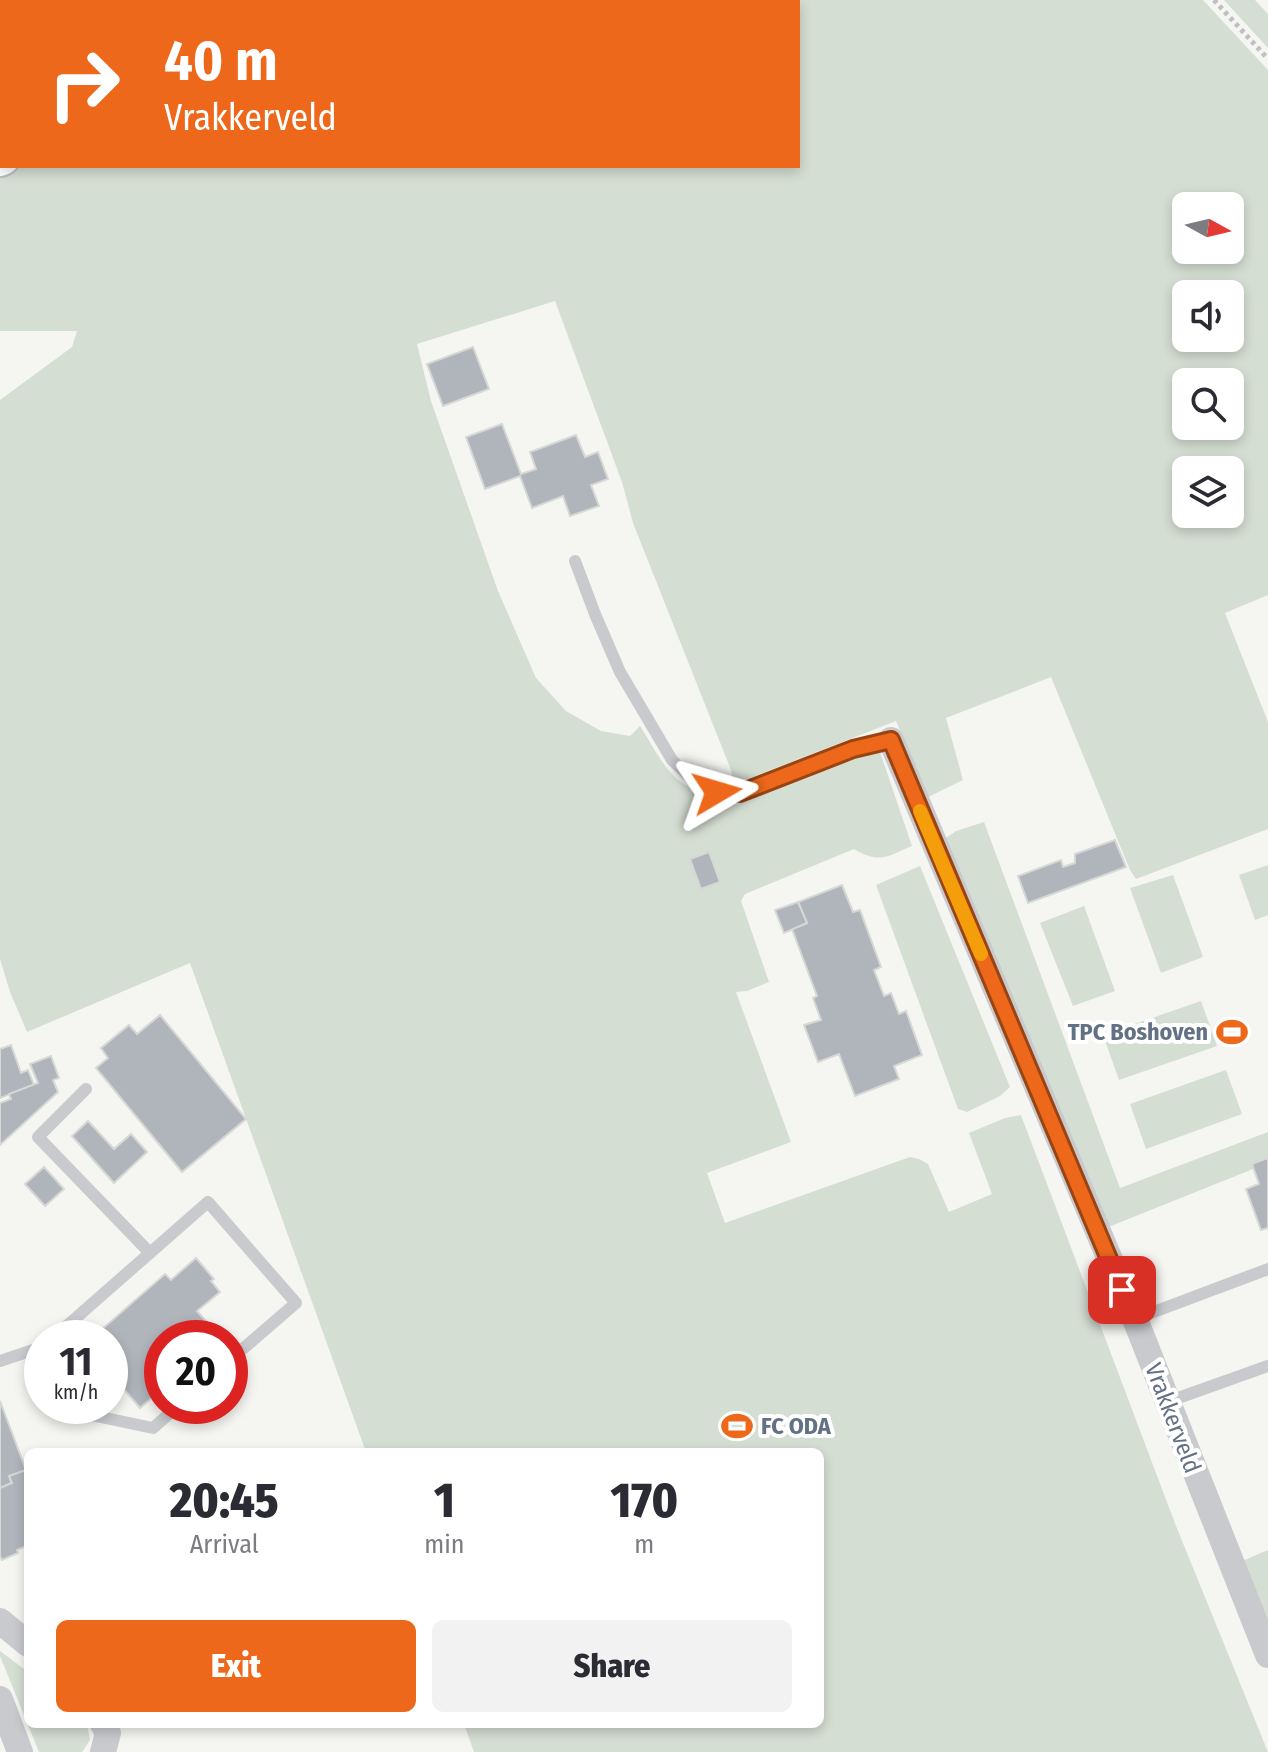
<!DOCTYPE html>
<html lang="en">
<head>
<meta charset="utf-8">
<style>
  body { margin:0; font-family:"Fira Sans Condensed",sans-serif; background:#f2f2f3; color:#2b2b33; height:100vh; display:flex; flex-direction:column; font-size:30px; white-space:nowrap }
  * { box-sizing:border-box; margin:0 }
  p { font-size:26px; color:#7c7c81 }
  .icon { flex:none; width:44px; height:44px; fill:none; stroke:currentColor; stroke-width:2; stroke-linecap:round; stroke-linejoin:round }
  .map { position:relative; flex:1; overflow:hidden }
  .panel { position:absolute; left:24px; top:1448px; width:800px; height:280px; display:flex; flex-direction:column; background:#fff; border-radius:12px; box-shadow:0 4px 12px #0003 }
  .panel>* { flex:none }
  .hud { position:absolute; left:0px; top:0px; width:800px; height:168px; box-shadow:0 4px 12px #0003; background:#ed681b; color:#fff; overflow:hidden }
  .needle { width:52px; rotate:98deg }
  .controls { position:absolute; left:1172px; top:192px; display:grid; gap:16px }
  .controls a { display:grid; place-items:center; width:72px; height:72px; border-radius:12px; background:#fff; box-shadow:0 4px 12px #0003; font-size:40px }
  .speed { position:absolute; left:24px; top:1320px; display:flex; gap:16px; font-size:40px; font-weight:700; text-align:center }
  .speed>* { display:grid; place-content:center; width:104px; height:104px; border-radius:50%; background:#fff; box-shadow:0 4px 12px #0003; line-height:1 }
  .speed small { font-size:20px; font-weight:400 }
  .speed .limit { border:12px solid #d22; background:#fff; color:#111 }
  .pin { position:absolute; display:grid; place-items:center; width:68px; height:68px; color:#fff; margin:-34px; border-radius:16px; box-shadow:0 4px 12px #0006 }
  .me { position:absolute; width:88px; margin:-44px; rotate:83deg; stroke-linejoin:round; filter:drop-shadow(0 0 6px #0008) }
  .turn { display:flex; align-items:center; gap:28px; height:168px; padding:0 32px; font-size:36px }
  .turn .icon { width:104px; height:104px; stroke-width:2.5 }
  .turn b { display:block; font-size:56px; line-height:68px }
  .eta { display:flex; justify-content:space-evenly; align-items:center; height:136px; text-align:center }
  .eta b { font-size:48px; font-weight:800; line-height:56px }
  .primary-button { display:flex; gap:16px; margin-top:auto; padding:16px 32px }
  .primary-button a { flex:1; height:92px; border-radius:12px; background:#ed681b; color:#fff; font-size:32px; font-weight:800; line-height:92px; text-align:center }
  .primary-button a+a { background:#f2f2f3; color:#2b2b33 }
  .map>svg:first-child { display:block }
  .green { fill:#d5ded3; fill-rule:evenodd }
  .building { fill:#b0b5bc; stroke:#d7d7d5; stroke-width:2 }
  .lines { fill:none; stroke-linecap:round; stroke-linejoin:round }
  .secondary-casing { stroke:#babdc2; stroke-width:40 }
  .path { stroke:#bfc0c3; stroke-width:5; stroke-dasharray:4 4; stroke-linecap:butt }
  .lane { stroke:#c8cace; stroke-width:12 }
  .street { stroke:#c8cace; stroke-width:26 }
  .secondary { stroke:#fff; stroke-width:36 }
  .route-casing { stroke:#9a4412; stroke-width:20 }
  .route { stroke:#ed681b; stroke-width:14 }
  .slow { stroke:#f59e0b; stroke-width:14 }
  .labels { text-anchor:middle; stroke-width:8; stroke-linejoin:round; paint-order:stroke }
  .poi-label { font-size:24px; font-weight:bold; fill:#637185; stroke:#fff; text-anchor:end }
  .street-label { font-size:24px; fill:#637185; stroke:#fff }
</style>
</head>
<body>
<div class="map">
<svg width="1268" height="1752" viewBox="0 0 1268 1752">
  <rect width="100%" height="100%" fill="#f5f6f2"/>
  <g class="green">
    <path d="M164,0H1203L1268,70V595L1225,613L1268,722V829L1136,879L1130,870L1051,677L946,718L963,780L928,797L896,721L750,778L733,783L731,770L633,523L622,482L555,301L417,344L431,401L498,591L536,678L566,711L601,731L630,736L640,726C650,741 659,760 671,773C687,791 716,800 739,799L862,753L879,749L912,846C886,857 880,864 854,849L745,894L741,901L769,982L747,991L736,992L791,1142L707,1173L725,1223L910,1157L919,1159L928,1164L949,1212L992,1194L969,1133L1005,1118L1021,1115L1176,1526L1268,1752H474L464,1724H820V1452H366L190,963L27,1032L10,992L0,959V400L72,347L77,331H0V173L15,166H798V2H164ZM1186,206H1230V250H1186ZM1186,294H1230V338H1186ZM1186,382H1230V426H1186ZM1186,470H1230V514H1186Z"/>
    <path d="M1224,0H1255L1268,14V48Z"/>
    <path d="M984,822L1120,1188L1268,1132V1163L1096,1232L943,840L956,831Z"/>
    <path d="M1268,865V915L1255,920L1239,875Z"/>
    <path d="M920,866L1010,1087L1000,1096L967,1112L958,1109L876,885Z"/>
    <path d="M1173,875L1203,957L1161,973L1130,888Z"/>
    <path d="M1084,906L1115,991L1073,1006L1040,923Z"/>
    <path d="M1201,1001L1217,1046L1119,1080L1103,1035Z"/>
    <path d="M1226,1070L1242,1114L1146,1149L1130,1104Z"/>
    <path d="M1268,1550V1664L1228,1567Z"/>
    <path d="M0,1651L28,1672V1724H87L90,1740L82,1752H39L0,1656Z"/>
  </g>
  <g class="building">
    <path d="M473,347L489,389L443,406L427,364Z"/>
    <path d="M502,424L521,474L536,469L530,452L576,435L585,457L598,452L608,479L591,485L599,506L570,516L563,496L532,508L520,476L485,489L466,437Z"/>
    <path d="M1115,840L1126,867L1028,903L1018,876L1061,860L1063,867L1075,863V854Z"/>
    <path d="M709,852L720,882L701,889L690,859Z"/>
    <path d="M842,885L853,912L860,910L881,967L874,970L884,996L891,993L899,1014L906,1011L922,1055L894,1066L899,1079L855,1096L839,1054L818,1062L804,1025L821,1020L813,998L817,996L792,929L807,923L798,902Z"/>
    <path d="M798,902L807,923L784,933L775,910Z"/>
    <path d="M160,1015L246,1119L182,1172L96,1068L108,1058L101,1048L129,1025L137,1034Z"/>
    <path d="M11,1045L21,1073L28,1070L34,1085L0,1098V1049Z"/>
    <path d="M51,1056L59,1078L53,1080L58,1092L0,1145V1103L11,1099L9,1094L38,1083L30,1064Z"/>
    <path d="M88,1121L114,1149L131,1134L147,1152L114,1183L72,1136Z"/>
    <path d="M1268,1158V1228L1261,1230L1246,1189L1259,1184L1252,1164Z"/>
    <path d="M44,1167L64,1189L45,1206L25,1184Z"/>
    <path d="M196,1258L214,1279L211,1281L220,1292L197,1311L221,1338H162V1389L140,1408L110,1373V1338H92L165,1274L171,1280Z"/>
    <path d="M0,1401L26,1470L9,1476L12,1483L0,1488Z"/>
    <path d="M26,1470L28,1471V1545L17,1550L18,1553L2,1560L0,1556V1488L12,1483L9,1476Z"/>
  </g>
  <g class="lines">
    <defs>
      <g id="secondary">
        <path d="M146,2L147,0"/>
        <path d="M0,158L2,157"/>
      </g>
    </defs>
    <use href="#secondary" class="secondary-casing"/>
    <path class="path" d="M1214,0L1268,59"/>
    <g class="lane">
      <path d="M575,561L595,614L620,672L672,760L692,779L717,792L740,793L853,749L891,740"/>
      <path d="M86,1089L38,1137L150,1253"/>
      <path d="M1135,1319L1268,1269"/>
      <path d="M53,1338L208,1202L296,1303L230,1360"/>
      <path d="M0,1361L42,1347"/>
      <path d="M1167,1402L1268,1366"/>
      <path d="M85,1406L91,1415L153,1428L178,1406"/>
    </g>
    <g class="street">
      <path d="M891,740L1135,1319L1268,1655"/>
      <path d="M0,1621L28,1644"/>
      <path d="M0,1699L20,1752"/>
      <path d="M103,1752L108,1733L103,1724"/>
    </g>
    <use href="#secondary" class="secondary"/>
  </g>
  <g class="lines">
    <defs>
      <path id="route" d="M717,792L740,793L853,749L891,740L1122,1290"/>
    </defs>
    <use href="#route" class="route-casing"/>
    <use href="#route" class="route"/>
    <path class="slow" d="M920,811L981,954"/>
  </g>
  <defs>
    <symbol id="stadium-bare" viewBox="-9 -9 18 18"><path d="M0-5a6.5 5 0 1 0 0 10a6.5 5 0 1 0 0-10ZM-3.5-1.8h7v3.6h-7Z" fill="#ed681b" stroke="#fff" stroke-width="2.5" paint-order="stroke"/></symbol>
  </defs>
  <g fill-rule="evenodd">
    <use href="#stadium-bare" x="1210" y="1010" width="44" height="44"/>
    <use href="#stadium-bare" x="715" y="1404" width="44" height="44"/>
  </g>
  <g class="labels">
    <g class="poi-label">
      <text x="1208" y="1040">TPC Boshoven</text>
      <text x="761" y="1434" text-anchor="start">FC ODA</text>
    </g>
    <g class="street-label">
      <text transform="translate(1173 1418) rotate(69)" y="8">Vrakkerveld</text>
    </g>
  </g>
</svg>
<div class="controls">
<a><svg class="needle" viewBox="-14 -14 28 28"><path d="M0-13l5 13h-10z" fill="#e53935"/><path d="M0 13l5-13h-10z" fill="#7c7c81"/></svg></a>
<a><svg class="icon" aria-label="sound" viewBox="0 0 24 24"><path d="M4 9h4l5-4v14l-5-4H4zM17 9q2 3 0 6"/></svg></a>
<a><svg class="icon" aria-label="search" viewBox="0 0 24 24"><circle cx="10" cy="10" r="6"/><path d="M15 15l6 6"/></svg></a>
<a><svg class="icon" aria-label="layers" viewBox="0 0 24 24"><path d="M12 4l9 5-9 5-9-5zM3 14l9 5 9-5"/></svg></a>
</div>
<div class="speed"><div>11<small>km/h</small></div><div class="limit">20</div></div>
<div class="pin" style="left:1122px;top:1290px;background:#d93025"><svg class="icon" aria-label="arrive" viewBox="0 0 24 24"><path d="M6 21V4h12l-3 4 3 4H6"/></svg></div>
<svg class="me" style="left:717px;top:792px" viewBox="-20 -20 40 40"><path d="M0-17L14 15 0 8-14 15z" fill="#ed681b" stroke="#fff" stroke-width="4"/></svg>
<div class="hud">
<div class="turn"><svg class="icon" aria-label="right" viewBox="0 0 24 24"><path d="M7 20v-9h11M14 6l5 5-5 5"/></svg><div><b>40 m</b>Vrakkerveld</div></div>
</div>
<section class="panel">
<div class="eta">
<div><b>20:45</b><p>Arrival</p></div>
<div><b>1</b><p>min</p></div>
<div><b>170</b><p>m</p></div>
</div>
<div class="primary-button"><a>Exit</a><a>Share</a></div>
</section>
</div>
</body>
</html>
